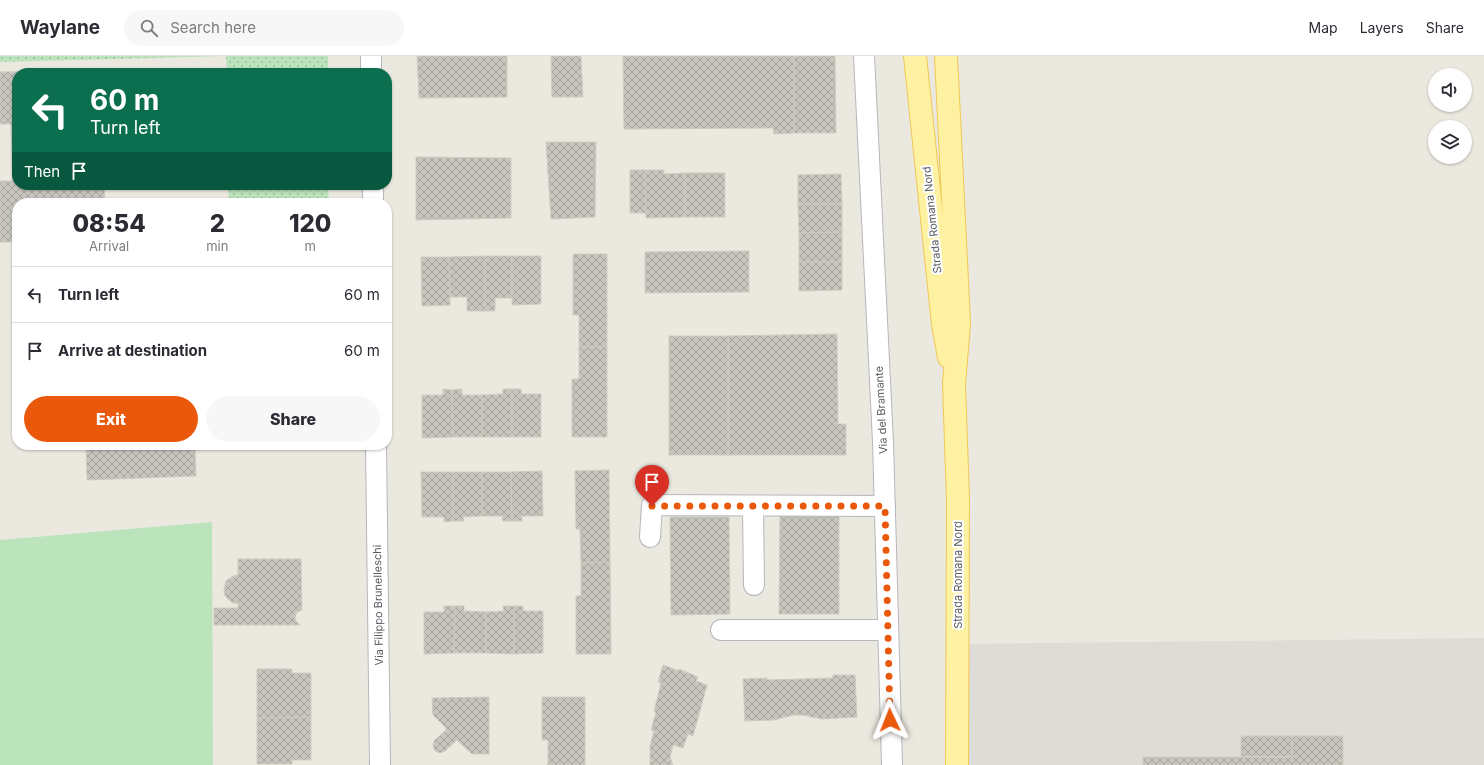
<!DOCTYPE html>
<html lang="en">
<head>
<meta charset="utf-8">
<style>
  body { margin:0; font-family:Inter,sans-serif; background:#f7f7f7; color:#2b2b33; height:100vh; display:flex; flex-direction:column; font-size:15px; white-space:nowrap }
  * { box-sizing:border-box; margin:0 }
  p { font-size:13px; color:#7c7c81 }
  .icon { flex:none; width:22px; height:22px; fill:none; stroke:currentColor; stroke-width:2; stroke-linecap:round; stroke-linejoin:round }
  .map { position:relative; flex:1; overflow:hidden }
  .details { position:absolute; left:12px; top:142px; width:380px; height:252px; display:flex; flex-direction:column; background:#fff; border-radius:16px; box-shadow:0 1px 3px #0004 }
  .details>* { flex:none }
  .hud { position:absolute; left:12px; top:12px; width:380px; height:122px; border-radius:16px; box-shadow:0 1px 3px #0004; background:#0b6e4f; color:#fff; overflow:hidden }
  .fabs { position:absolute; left:1428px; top:12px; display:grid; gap:8px }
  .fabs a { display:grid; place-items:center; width:44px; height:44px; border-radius:50%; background:#fff; box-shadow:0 1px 3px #0004; font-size:20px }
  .pin { position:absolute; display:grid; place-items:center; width:34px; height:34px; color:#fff; margin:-41px -17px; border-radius:50% 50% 50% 0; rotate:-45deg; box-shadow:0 0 4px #0007 }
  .pin .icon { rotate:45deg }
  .me { position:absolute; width:44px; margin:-22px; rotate:358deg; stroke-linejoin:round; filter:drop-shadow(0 0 3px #0008) }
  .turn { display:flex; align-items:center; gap:14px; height:84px; padding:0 12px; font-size:18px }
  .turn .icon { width:52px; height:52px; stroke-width:2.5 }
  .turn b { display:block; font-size:28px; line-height:34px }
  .then { display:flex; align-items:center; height:38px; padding:0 12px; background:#0003; gap:8px; font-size:15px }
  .eta { display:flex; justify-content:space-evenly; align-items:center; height:68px; text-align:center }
  .eta b { font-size:24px; font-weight:800; line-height:28px }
  .primary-button { display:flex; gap:8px; margin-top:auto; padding:8px 12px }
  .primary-button a { flex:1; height:46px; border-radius:24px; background:#ea580c; color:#fff; font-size:16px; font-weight:800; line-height:46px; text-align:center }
  .primary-button a+a { background:#f7f7f7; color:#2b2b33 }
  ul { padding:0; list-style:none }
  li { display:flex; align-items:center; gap:12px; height:56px; padding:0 12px; border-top:1px solid #e1e1e2 }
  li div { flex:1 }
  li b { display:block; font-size:15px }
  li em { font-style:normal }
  header { display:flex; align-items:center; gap:24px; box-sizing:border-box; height:56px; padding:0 20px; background:#fff; border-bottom:1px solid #e1e1e2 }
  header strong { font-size:19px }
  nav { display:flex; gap:22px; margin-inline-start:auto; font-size:14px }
  .search { width:280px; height:36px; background:#f7f7f7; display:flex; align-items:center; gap:10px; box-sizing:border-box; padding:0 14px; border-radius:22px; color:#7c7c81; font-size:15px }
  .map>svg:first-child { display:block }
  .industrial { fill:#dedcd7 }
  .grass { fill:#bbe3bc }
  .park { fill:url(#park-dots) }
  .building { fill:url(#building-cross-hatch); stroke:#d0cbbe }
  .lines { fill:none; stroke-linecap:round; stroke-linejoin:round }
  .street-casing { stroke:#b5b7bc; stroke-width:22 }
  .primary-casing { stroke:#efc854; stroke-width:24 }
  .street { stroke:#fff; stroke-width:20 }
  .primary { stroke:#fef2a2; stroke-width:22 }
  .route { stroke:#ea580c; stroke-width:7; stroke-dasharray:0 12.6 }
  .labels { text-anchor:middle; stroke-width:4; stroke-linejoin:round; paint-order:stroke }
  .street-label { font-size:11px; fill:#585b60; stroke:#fff }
</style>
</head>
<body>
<header>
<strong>Waylane</strong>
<div class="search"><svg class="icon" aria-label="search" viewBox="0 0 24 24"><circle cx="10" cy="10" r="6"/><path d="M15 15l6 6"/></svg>Search here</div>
<nav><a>Map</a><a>Layers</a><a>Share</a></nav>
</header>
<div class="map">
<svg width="1484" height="709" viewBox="0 0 1484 709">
  <defs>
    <pattern id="park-dots" width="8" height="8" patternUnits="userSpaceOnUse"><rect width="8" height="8" fill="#bbe3bc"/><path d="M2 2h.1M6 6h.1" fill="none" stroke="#9bbb9c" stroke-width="1.8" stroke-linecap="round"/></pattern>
    <pattern id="building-cross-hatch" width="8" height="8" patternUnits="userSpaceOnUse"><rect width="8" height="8" fill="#c8c5be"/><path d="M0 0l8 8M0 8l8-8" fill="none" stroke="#a5a39e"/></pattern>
  </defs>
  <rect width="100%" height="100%" fill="#ebe9df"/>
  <path class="industrial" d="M1484,582V709H961V588Z"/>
  <path class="grass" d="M212,466L213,709H0V484Z"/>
  <g class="park">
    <path d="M0,0H328V17H227L226,0L0,6Z"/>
    <path d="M228,129H328L329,147H229Z"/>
  </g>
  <g class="building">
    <path d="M417,0H507V41L419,42Z"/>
    <path d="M551,0H581L583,41H552Z"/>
    <path d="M623,0H794V77L774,78L773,72L624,73Z"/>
    <path d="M794,0H835L836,77H794Z"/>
    <path d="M100,14V17H17V129H104L105,147H17V186H0V125H13L11,68H0V16Z"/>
    <path d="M546,86H596L595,161L551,163Z"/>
    <path d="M416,101L511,102V162L416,164Z"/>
    <path d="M630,114H645L646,157H630Z"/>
    <path d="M645,114H664V118L685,117V161L646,162Z"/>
    <rect x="685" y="117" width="40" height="44"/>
    <path d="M841,118L842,148H798V119Z"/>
    <path d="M798,148H842V176L799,177Z"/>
    <path d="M842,176V206H799V177Z"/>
    <path d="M749,195V236L645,237V196Z"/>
    <path d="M573,198H607V291H579V259H573Z"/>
    <path d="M485,200V255H467V241H450L449,201Z"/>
    <path d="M485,200H512V242H495V255H485Z"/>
    <path d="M512,200H541V248L512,249Z"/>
    <path d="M421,201H449L450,249L422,250Z"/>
    <path d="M799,206H842V234L799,235Z"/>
    <path d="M837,278L838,368H846V399H728V280Z"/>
    <rect x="669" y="280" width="59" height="119"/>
    <path d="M579,291H607V381H572V323H579Z"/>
    <path d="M443,333L452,334L453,381L422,382V339H443Z"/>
    <path d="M462,333V339H482V381H453L452,334Z"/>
    <path d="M503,333H512V381H482V339L503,338Z"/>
    <path d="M512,333H521V338H541V381H512Z"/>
    <path d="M86,389H195L196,420L87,424Z"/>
    <path d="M609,414L610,506L581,507L580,473H576L575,415Z"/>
    <path d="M542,415L543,460H522V465H512L511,416Z"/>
    <path d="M421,416H453V465L444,466V461H422Z"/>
    <path d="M453,416H482V460L463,461L464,465H453Z"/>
    <path d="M482,416H511L512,465H503L502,460H482Z"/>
    <path d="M780,460H839V558H779Z"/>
    <path d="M670,461H729L730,558L671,559Z"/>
    <path d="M238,503H301L302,554L297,556L295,561L296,565L300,569H214V552H238V547H233L229,544L225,540L224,534L226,525L233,520L238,519Z"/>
    <path d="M610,506L611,598H576V540H581V507Z"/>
    <path d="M444,550H455L454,597L424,598V556H444Z"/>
    <path d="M455,550H464V555L486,556V597H454Z"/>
    <path d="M503,550H514V598L486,597V556L504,555Z"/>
    <path d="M514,550H523V555H543V597L514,598Z"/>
    <path d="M663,609L679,615V613L698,621L696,625L707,629L693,680L688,678L683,692L673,689L670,701L673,709H650V690L654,675L651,674L656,656L654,655L661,627L658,626Z"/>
    <path d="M257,613H292V617H311V661L257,662Z"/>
    <path d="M833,619H855L857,661L822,663L802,659H793L774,664L745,665L743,623L767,622V624L833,622Z"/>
    <path d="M489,641V698H472L457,684L445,695L440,697L435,695L433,690L434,685L447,673L433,659L432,642Z"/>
    <path d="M542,641H585V709H548V684H542Z"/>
    <path d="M311,661V704H292V708H257V662Z"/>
    <path d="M1241,680H1292V701L1241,700Z"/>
    <path d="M1292,680H1343V709H1143V701H1292Z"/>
  </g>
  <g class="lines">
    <defs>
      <g id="street">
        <path d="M371,0V17"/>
        <path d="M864,0L883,386L892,709"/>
        <path d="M373,129V147"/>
        <path d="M376,389L380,709"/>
        <path d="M753,450L754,529"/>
        <path d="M650,481L652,449L885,450"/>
        <path d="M721,574H888"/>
      </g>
      <g id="primary">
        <path d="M915,0L943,268L949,301"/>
        <path d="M946,0L959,267L954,328L958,444L957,709"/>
      </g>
    </defs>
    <use href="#street" class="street-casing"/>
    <use href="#primary" class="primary-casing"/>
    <use href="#street" class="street"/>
    <use href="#primary" class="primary"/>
  </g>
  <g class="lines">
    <path class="route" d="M652,450H885L890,664"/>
  </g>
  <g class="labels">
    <g class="street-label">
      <text transform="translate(932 164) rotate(-96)" y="4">Strada Romana Nord</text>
      <text transform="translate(881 354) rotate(-93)" y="4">Via del Bramante</text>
      <text transform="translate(958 519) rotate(-90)" y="4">Strada Romana Nord</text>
      <text transform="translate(378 549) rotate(-91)" y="4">Via Filippo Brunelleschi</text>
    </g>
  </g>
</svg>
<div class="fabs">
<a><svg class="icon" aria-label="sound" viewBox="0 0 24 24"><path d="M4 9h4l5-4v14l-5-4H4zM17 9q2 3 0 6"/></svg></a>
<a><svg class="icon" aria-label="layers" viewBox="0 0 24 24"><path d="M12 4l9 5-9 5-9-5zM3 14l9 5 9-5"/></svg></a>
</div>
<div class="pin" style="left:652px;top:450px;background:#d93025"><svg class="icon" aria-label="arrive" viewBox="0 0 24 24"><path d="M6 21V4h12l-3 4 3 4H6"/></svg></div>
<svg class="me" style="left:890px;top:664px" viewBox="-20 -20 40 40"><path d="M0-17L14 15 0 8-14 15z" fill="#ea580c" stroke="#fff" stroke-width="4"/></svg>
<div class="hud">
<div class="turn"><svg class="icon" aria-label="left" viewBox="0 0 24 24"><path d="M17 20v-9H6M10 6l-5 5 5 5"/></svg><div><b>60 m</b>Turn left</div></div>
<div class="then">Then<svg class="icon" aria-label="arrive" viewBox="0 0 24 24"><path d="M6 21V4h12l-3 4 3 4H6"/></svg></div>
</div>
<section class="details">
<div class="eta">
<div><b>08:54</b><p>Arrival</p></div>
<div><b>2</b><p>min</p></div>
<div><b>120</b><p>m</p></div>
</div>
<ul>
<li><svg class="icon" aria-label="left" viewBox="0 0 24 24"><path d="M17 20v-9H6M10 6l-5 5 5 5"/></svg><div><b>Turn left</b></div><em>60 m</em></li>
<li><svg class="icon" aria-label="arrive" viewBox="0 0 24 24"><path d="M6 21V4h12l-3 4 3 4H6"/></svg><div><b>Arrive at destination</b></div><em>60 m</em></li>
</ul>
<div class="primary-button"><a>Exit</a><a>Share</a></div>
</section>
</div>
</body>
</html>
